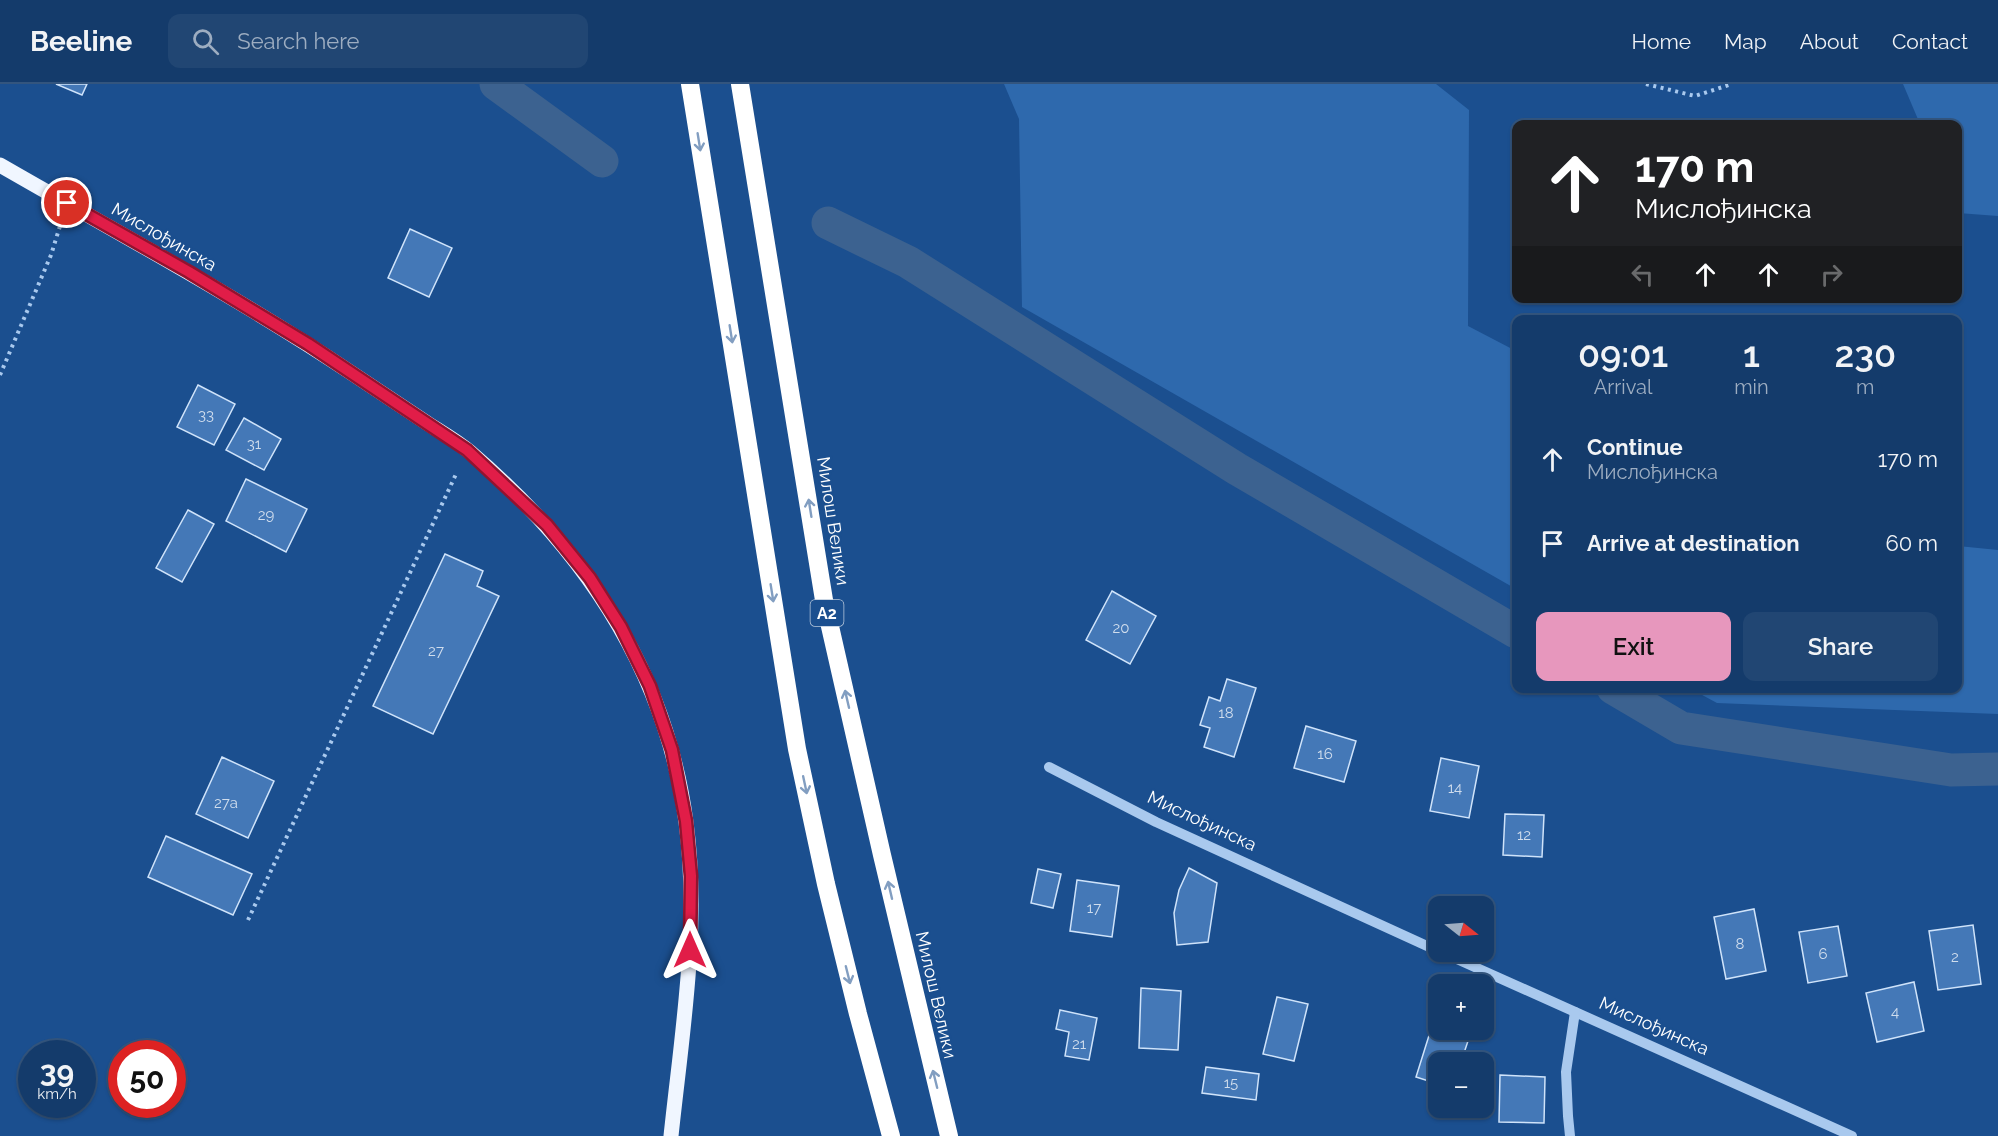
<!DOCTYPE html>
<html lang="en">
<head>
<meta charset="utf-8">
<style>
  body { margin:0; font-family:Raleway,sans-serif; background:#214673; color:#f1f3f6; height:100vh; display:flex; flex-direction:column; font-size:22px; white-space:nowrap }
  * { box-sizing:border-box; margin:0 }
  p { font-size:20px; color:#9dadc1 }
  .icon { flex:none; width:33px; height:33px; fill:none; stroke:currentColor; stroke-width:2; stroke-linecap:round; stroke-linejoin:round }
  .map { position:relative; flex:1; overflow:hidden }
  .details { position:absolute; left:1512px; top:231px; width:450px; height:378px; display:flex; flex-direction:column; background:#143b6b; border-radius:12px; box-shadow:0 2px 4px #0004,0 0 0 2px #33557e }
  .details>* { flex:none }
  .hud { position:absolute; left:1512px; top:36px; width:450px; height:183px; border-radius:12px; box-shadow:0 2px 4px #0004,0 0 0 2px #33557e; background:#202124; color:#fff; overflow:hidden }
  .needle { width:39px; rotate:107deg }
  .buttons { position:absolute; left:1428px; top:812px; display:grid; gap:12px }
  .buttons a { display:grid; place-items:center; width:66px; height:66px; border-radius:12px; background:#143b6b; box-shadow:0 2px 4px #0004,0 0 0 2px #33557e; font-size:30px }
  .speed { position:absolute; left:18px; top:956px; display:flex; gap:12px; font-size:30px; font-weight:700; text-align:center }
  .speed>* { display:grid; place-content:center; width:78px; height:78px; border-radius:50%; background:#143b6b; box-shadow:0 2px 4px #0004,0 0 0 2px #33557e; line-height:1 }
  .speed small { font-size:15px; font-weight:400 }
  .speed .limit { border:9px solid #d22; background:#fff; color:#111 }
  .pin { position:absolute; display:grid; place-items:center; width:51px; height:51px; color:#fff; margin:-26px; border:3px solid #fff; border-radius:50%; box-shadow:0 2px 6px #0007 }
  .me { position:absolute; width:66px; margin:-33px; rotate:0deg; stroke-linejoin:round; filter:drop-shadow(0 0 4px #0008) }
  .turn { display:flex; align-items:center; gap:21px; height:126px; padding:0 24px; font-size:27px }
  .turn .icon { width:78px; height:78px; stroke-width:2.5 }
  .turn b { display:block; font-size:42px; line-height:51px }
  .lanes { display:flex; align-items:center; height:57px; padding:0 24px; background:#0003; justify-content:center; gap:30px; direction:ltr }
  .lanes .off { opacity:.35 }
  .eta { display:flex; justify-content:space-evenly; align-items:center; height:102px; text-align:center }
  .eta b { font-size:36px; font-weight:600; line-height:42px }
  .action { display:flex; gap:12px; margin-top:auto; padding:12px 24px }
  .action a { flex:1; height:69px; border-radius:12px; background:#e797bd; color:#111; font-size:24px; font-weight:600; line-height:69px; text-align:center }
  .action a+a { background:#214673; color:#f1f3f6 }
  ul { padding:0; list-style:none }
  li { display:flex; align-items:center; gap:18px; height:84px; padding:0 24px }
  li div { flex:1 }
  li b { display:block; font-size:22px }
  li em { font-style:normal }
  header { display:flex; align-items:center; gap:36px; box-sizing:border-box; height:84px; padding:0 30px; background:#143b6b; border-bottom:2px solid #33557e }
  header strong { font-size:28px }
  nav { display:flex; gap:33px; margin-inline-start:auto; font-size:21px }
  .search { width:420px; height:54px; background:#214673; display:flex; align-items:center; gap:15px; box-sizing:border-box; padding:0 21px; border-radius:12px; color:#9dadc1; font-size:22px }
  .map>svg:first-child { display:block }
  .green { fill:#2e69ad }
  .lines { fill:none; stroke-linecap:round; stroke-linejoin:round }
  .canal { stroke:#3c6290; stroke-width:33 }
  .building { fill:#4478b7; stroke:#cfe3fa; stroke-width:1.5 }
  .path { stroke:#a9c9ee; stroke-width:4; stroke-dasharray:3 4.5; stroke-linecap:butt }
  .minor { stroke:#a9c9ee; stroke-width:10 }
  .major { stroke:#f0f6ff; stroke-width:15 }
  .highway { stroke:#fff; stroke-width:18 }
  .oneway { stroke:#829ec1 }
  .route-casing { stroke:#92132f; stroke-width:15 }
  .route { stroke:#e11d48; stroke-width:10 }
  .labels { text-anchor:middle; stroke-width:4.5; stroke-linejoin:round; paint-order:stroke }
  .number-label { font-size:15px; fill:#d0dded }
  .shield { fill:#1b4f8f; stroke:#bbcadd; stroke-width:1.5 }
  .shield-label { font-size:16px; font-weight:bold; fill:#fff }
  .street-label { font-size:18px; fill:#fff; stroke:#1b4f8f }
</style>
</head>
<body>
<header>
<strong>Beeline</strong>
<div class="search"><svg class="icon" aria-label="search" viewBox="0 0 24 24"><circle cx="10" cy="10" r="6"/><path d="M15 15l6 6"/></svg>Search here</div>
<nav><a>Home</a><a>Map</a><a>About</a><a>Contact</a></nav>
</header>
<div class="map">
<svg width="1998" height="1052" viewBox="0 0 1998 1052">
  <rect width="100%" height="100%" fill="#1b4f8f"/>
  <g class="green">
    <path d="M1004,0H1436L1469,26L1468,242L1516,267V505L1022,223L1019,35Z"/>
    <path d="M1903,0H1998V132L1958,129V40H1920Z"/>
    <path d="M1958,462L1998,466V630L1717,619L1691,605L1958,604Z"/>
  </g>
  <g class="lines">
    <g class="canal">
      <path d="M496,0L602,77"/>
      <path d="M828,139L908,178L1237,385L1516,548"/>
      <path d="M1613,604L1681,644L1951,686L1998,685"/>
    </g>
  </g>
  <g class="building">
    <path d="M56,0H87L82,11Z"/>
    <path d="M410,145L452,164L429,213L388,194Z"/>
    <path d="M198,301L235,320L214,361L177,343Z"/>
    <path d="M244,334L281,355L264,386L226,366Z"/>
    <path d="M246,395L307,425L286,468L226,437Z"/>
    <path d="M188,426L214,440L182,498L156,484Z"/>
    <path d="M445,470L483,487L477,502L499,512L433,650L373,622Z"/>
    <path d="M1112,507L1156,532L1130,580L1086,556Z"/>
    <path d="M1227,595L1256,604L1234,673L1204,663L1210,644L1200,641L1209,613L1220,617Z"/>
    <path d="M1306,642L1356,657L1344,698L1294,684Z"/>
    <path d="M222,673L274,697L248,754L196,730Z"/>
    <path d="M1441,674L1479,682L1469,734L1430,727Z"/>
    <path d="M1505,730L1544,731L1542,773L1503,771Z"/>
    <path d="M166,752L252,790L233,831L148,793Z"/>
    <path d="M1189,784L1217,799L1208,858L1177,861L1174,829L1179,806Z"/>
    <path d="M1038,785L1061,790L1053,824L1031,819Z"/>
    <path d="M1077,796L1119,802L1112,853L1070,847Z"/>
    <path d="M1754,825L1766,887L1726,895L1714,833Z"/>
    <path d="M1973,841L1981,900L1938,906L1929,847Z"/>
    <path d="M1838,842L1847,892L1808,899L1799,848Z"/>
    <path d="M1914,898L1924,947L1877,958L1866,909Z"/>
    <path d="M1141,904L1181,907L1178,966L1139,964Z"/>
    <path d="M1277,913L1308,920L1294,977L1263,970Z"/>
    <path d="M1060,926L1097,934L1089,976L1065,972L1069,948L1056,945Z"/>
    <path d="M1432,942L1469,954L1461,978H1438V1000L1416,993Z"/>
    <path d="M1206,983L1259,990L1256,1016L1202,1009Z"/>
    <path d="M1500,991L1545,993L1544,1039L1499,1038Z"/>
  </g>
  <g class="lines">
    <g class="path">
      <path d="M1646,0L1695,12L1732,0"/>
      <path d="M0,291L51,171L60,142"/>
      <path d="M248,836L457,388"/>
    </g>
    <g class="minor">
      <path d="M1049,683L1156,738L1438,867"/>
      <path d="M1439,867L1852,1052"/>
      <path d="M1570,1052L1568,1032L1566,988L1575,928"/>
    </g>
    <path class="major" d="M0,81C118,149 237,213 350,288C376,305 401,322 427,339C441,348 457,357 470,368C585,466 666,586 686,738C700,843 682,948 671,1052"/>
    <g class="highway">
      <path d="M690,0L797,665L826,800L858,930L891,1052"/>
      <path d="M740,0L824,516L882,771L949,1052"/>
    </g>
  </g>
  <defs><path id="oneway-shaft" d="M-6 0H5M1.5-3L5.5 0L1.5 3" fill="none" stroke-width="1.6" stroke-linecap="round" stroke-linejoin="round" transform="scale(1.5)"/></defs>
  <g class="oneway">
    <use href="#oneway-shaft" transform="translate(699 58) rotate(81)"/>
    <use href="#oneway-shaft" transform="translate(731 250) rotate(81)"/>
    <use href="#oneway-shaft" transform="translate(810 424) rotate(-99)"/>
    <use href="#oneway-shaft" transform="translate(772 509) rotate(81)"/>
    <use href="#oneway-shaft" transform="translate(847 615) rotate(-103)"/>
    <use href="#oneway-shaft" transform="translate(805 701) rotate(78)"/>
    <use href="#oneway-shaft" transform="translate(890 806) rotate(-103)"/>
    <use href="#oneway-shaft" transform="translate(848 891) rotate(76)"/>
    <use href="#oneway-shaft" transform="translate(935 995) rotate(-104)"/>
  </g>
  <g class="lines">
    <defs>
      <path id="route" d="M67,119L189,188L308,260L467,366L547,441L590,494L621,543L650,602L672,666L686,737L691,792L690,866"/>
    </defs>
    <use href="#route" class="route-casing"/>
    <use href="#route" class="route"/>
  </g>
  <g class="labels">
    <g class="number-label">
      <text x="206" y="336">33</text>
      <text x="254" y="365">31</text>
      <text x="266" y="436">29</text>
      <text x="1121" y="549">20</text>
      <text x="436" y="572">27</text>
      <text x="1226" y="634">18</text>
      <text x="1325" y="675">16</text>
      <text x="1455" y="709">14</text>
      <text x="226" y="724">27a</text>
      <text x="1524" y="756">12</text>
      <text x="1094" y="829">17</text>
      <text x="1740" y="865">8</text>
      <text x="1823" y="875">6</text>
      <text x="1955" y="878">2</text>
      <text x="1895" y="933">4</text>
      <text x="1079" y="965">21</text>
      <text x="1231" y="1004">15</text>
    </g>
    <rect class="shield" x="810.5" y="516" width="33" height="26" rx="4.5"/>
    <g class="shield-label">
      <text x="827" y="535">A2</text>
    </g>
    <g class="street-label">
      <text transform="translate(164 153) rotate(30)" y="6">Мислођинска</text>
      <text transform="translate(833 437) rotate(81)" y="6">Милош Велики</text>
      <text transform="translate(1202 737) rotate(25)" y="6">Мислођинска</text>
      <text transform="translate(936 911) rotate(77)" y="6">Милош Велики</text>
      <text transform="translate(1654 942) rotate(24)" y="6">Мислођинска</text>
    </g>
  </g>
</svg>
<div class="buttons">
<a><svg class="needle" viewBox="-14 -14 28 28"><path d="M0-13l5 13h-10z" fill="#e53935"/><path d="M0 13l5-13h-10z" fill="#9dadc1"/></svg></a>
<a>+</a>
<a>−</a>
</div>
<div class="speed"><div>39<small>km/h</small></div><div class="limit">50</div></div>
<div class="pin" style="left:67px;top:119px;background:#d93025"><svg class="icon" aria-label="arrive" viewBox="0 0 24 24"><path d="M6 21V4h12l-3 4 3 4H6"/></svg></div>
<svg class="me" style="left:690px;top:866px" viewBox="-20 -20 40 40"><path d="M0-17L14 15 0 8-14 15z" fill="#e11d48" stroke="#fff" stroke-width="4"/></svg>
<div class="hud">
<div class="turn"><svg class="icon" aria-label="ahead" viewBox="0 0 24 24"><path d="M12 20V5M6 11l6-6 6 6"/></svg><div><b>170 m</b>Мислођинска</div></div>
<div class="lanes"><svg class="icon off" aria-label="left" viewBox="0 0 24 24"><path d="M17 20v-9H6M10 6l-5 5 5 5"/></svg><svg class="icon" aria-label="ahead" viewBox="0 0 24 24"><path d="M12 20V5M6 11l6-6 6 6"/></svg><svg class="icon" aria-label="ahead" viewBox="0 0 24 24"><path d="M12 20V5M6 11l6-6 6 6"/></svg><svg class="icon off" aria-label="right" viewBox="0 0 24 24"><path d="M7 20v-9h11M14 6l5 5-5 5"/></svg></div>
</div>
<section class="details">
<div class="eta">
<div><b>09:01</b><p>Arrival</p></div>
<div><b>1</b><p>min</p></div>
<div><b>230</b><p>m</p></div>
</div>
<ul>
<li><svg class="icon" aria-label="ahead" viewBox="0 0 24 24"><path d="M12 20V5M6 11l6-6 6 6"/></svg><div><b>Continue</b><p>Мислођинска</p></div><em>170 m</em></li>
<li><svg class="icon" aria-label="arrive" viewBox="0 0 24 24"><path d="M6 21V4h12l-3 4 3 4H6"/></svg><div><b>Arrive at destination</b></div><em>60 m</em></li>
</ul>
<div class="action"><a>Exit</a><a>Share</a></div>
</section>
</div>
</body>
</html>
